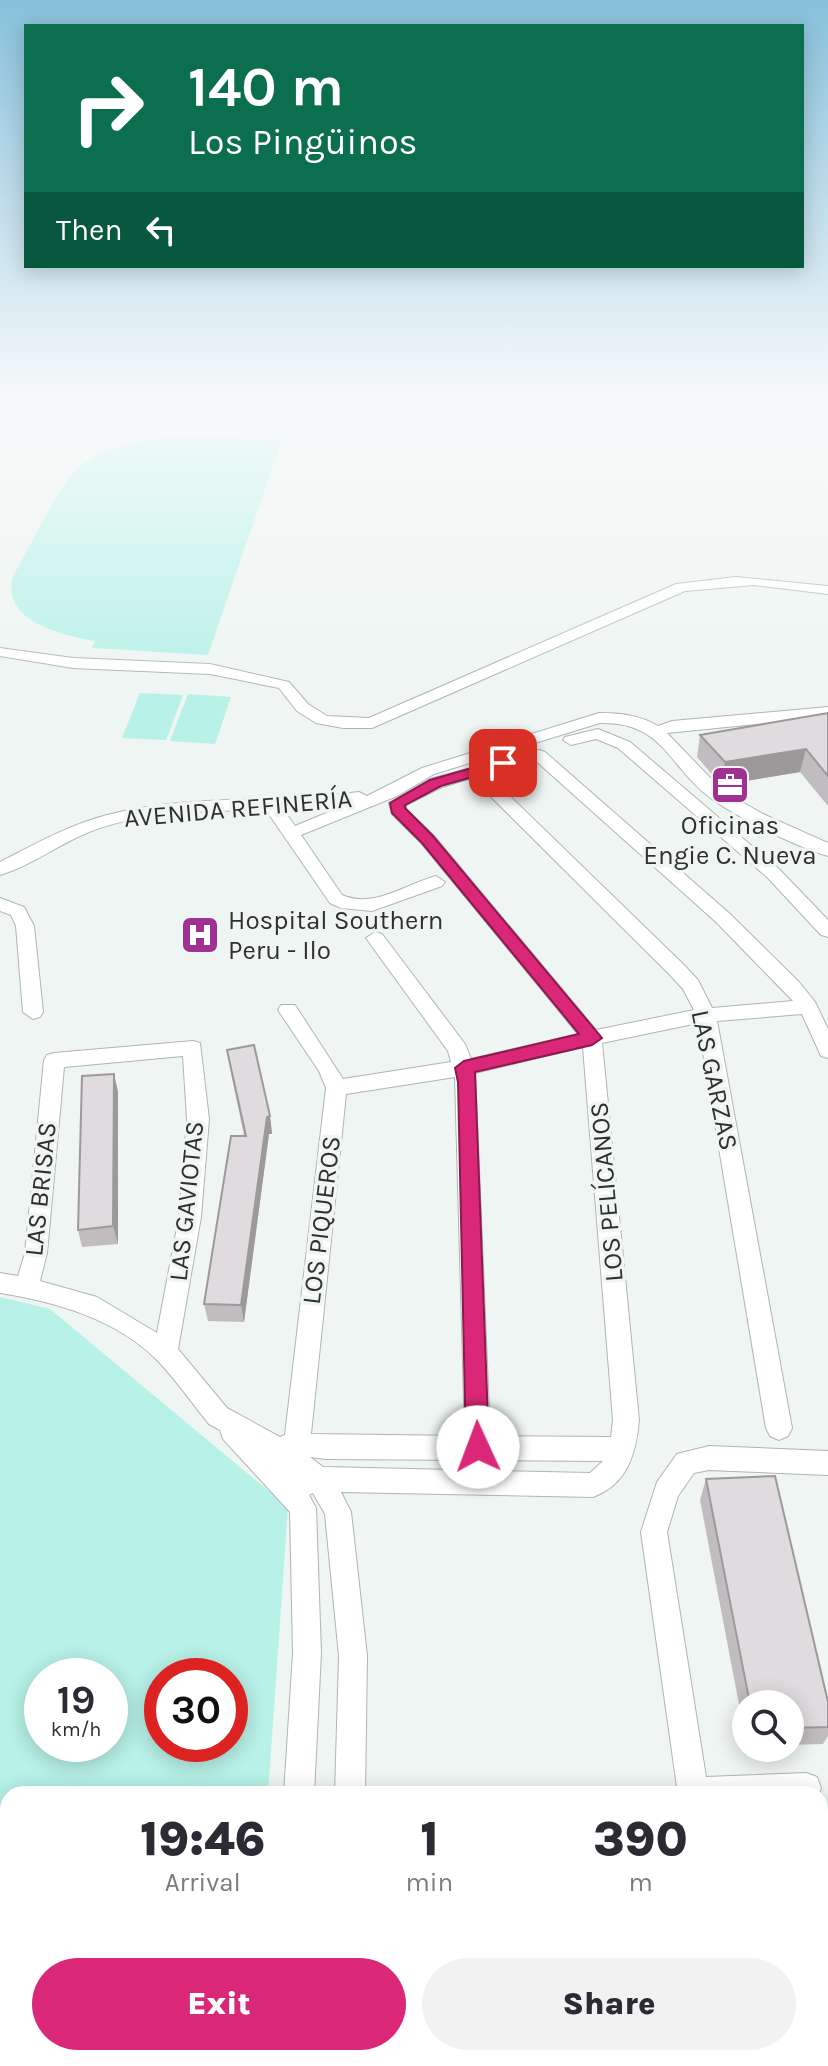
<!DOCTYPE html>
<html lang="en">
<head>
<meta charset="utf-8">
<style>
  body { margin:0; font-family:Karla,sans-serif; background:#f2f2f3; color:#2b2b33; height:100vh; display:flex; flex-direction:column; font-size:30px; white-space:nowrap }
  * { box-sizing:border-box; margin:0 }
  p { font-size:26px; color:#7c7c81 }
  .icon { flex:none; width:44px; height:44px; fill:none; stroke:currentColor; stroke-width:2; stroke-linecap:round; stroke-linejoin:round }
  .map { position:relative; flex:1; overflow:hidden }
  .drawer { position:absolute; left:0px; top:1786px; width:828px; height:280px; display:flex; flex-direction:column; background:#fff; border-radius:24px 24px 0 0; box-shadow:0 4px 20px #0003 }
  .drawer>* { flex:none }
  .guide { position:absolute; left:24px; top:24px; width:780px; height:244px; border-radius:0px; box-shadow:0 4px 20px #0003; background:#0b6e4f; color:#fff; overflow:hidden }
  .buttons { position:absolute; left:732px; top:1690px; display:grid; gap:16px }
  .buttons a { display:grid; place-items:center; width:72px; height:72px; border-radius:50%; background:#fff; box-shadow:0 4px 20px #0003; font-size:40px }
  .speed { position:absolute; left:24px; top:1658px; display:flex; gap:16px; font-size:40px; font-weight:700; text-align:center }
  .speed>* { display:grid; place-content:center; width:104px; height:104px; border-radius:50%; background:#fff; box-shadow:0 4px 20px #0003; line-height:1 }
  .speed small { font-size:20px; font-weight:400 }
  .speed .limit { border:12px solid #d22; background:#fff; color:#111 }
  .pin { position:absolute; display:grid; place-items:center; width:68px; height:68px; color:#fff; margin:-34px; border-radius:16px; box-shadow:0 4px 12px #0006 }
  .me { position:absolute; width:88px; margin:-44px; rotate:358deg; stroke-linejoin:round; filter:drop-shadow(0 0 6px #0008) }
  .turn { display:flex; align-items:center; gap:28px; height:168px; padding:0 32px; font-size:36px }
  .turn .icon { width:104px; height:104px; stroke-width:2.5 }
  .turn b { display:block; font-size:56px; line-height:68px }
  .then { display:flex; align-items:center; height:76px; padding:0 32px; background:#0003; gap:16px; font-size:30px }
  .eta { display:flex; justify-content:space-evenly; align-items:center; height:136px; text-align:center }
  .eta b { font-size:48px; font-weight:800; line-height:56px }
  .action { display:flex; gap:16px; margin-top:auto; padding:16px 32px }
  .action a { flex:1; height:92px; border-radius:48px; background:#db2777; color:#fff; font-size:32px; font-weight:800; line-height:92px; text-align:center }
  .action a+a { background:#f2f2f3; color:#2b2b33 }
  .map>svg:first-child { display:block }
  .green { fill:#b7f1e7; fill-rule:evenodd }
  .lines { fill:none; stroke-linecap:round; stroke-linejoin:round }
  .minor-casing { stroke:#afb5b4; stroke-width:2 }
  .minor { fill:#fff; fill-rule:evenodd }
  .wall { fill:#c1bcbf }
  .shaded-wall { fill:#9d999b }
  .building { fill:#e0dbde; stroke:#9d999b; stroke-width:2 }
  .route { fill:#db2777; stroke:#8e194d; stroke-width:2 }
  .labels { text-anchor:middle; stroke-width:7; stroke-linejoin:round; paint-order:stroke }
  .street-label { font-size:26px; fill:#2f3131; stroke:#eef5f3 }
  .poi-label { font-size:26px; fill:#2f3131; stroke:#eef5f3 }
</style>
</head>
<body>
<div class="map">
<svg width="828" height="2066" viewBox="0 0 828 2066">
  <rect width="100%" height="100%" fill="#eef5f3"/>
  <g class="green">
    <path d="M181,437L282,440L208,655L92,648L95,641C64,635 0,622 13,576C27,553 59,485 76,470C106,444 143,439 181,437Z"/>
    <path d="M140,693L183,695L166,740L122,738Z"/>
    <path d="M188,694L231,697L215,744L170,741Z"/>
    <path d="M0,1297L50,1309L288,1507L268,1794H8V1954L0,1955ZM42,1676H110V1744H42ZM162,1676H230V1744H162Z"/>
  </g>
  <g class="lines">
    <defs>
      <g id="minor">
        <path d="M736,577L828,586V594L754,585L685,591L372,728H343L316,723L297,711L279,688L210,674L73,668L0,656V648L73,658L210,664L289,682L308,704L327,716L369,718L676,584Z"/>
        <path d="M828,707V717L667,733L723,791L763,814L828,843V856C797,847 738,818 712,799C667,766 665,722 600,723L434,774L397,796L301,835L342,895C374,909 406,884 436,876L445,882L442,886L372,911L341,908L330,903L266,810C207,811 145,810 89,832C59,844 31,866 0,875V862C35,844 69,825 107,815C189,794 276,803 359,792L367,796L422,768L599,713C621,713 639,715 658,726L672,721ZM348,804L295,826L283,809Z"/>
        <path d="M598,729L630,742L779,869L828,920V937L821,935L767,877L618,748L596,739L571,745L563,740L565,737Z"/>
        <path d="M539,750L545,752L730,914L799,982L815,1002L828,1029V1058L821,1056L802,1014L717,1021L792,1428L788,1436L779,1440L770,1436L766,1428L698,1023L602,1043L639,1420C636,1453 628,1484 593,1497L341,1492L351,1512L367,1656L365,1794H335L339,1656L325,1514L313,1493L309,1495L316,1508L321,1653L314,1794H284L293,1653L290,1512L223,1439L220,1430L209,1424C192,1403 176,1380 158,1361C117,1319 56,1302 0,1293V1273L18,1276L25,1253L44,1060L47,1055L54,1053L193,1041L200,1043L209,1119L201,1217L178,1349L227,1408L280,1437L285,1435L326,1088L319,1071L278,1010L281,1005H295L343,1079L451,1062L448,1051L366,938L375,932L382,934L465,1044L471,1059L578,1034L422,844L392,814L389,803L430,779ZM536,761L716,922L793,1001L712,1008L698,980L683,964L487,774ZM472,778L669,974L683,989L694,1010L596,1030L434,836L406,809V805L442,787ZM583,1047L613,1420L611,1437L490,1436L475,1073ZM183,1056L187,1119L179,1217L157,1333L97,1297L40,1281L47,1253L64,1067ZM455,1077L465,1436L311,1434L346,1094ZM310,1457L326,1459L603,1461L590,1473L323,1467Z"/>
        <path d="M0,898L24,907L34,926L43,1012L40,1017L33,1019L23,1012L16,926L11,915L0,911Z"/>
        <path d="M709,1446L828,1451V1475L709,1470L694,1473L678,1496L667,1532L706,1777L806,1773L817,1777L821,1788L819,1794H678L641,1532L657,1482L677,1454Z"/>
        <path d="M8,1967V1999L0,2001V1969Z"/>
        <path d="M59,2058H93L92,2066H58Z"/>
        <rect x="269" y="2058" width="34" height="8"/>
        <path d="M495,2058H529L530,2066H496Z"/>
        <path d="M723,2058H757L758,2066H724Z"/>
      </g>
    </defs>
    <use href="#minor" class="minor-casing"/>
    <use href="#minor" class="minor"/>
  </g>
  <g class="wall">
    <path d="M828,713V806L800,772L721,785L697,757L700,735Z"/>
    <path d="M227,1050L270,1116L272,1134H269L244,1322L208,1321L204,1304L244,1136L230,1068Z"/>
    <path d="M114,1074L118,1092V1244L82,1247L78,1230Z"/>
    <path d="M706,1479L828,1702V1736L823,1744L790,1745V1704H746V1741L700,1500Z"/>
    <path d="M820,1840H828V2040H822L820,2030Z"/>
    <path d="M572,2058H620L621,2066H573Z"/>
  </g>
  <g class="shaded-wall">
    <path d="M806,749L800,772L721,785L725,762Z"/>
    <path d="M114,1074L118,1092V1244L113,1226Z"/>
    <path d="M270,1116L272,1134H269L244,1322L241,1305L267,1117Z"/>
  </g>
  <g class="building">
    <path d="M828,713V776L806,749L725,762L700,735Z"/>
    <path d="M254,1045L270,1116L267,1117L241,1305L204,1304L231,1136H246L227,1050Z"/>
    <path d="M114,1074L113,1226L78,1230L82,1076Z"/>
    <path d="M775,1476L828,1702V1727L790,1728V1704H750L706,1479Z"/>
    <path d="M820,1840H828V2017L820,1979Z"/>
    <path d="M350,2058H394L395,2066H350Z"/>
    <path d="M576,2058H620L621,2066H577Z"/>
  </g>
  <linearGradient id="sky" x2="0" y2="1"><stop stop-color="#87c0db"/><stop offset="0.58" stop-color="#f7fafa"/><stop offset="1" stop-color="#f7fafa" stop-opacity="0"/></linearGradient>
  <rect width="828" height="692" fill="url(#sky)"/>
  <path class="route" d="M503,759L508,760V767L441,786L405,805V808L433,836L602,1038L592,1045L475,1072L489,1447L486,1454L478,1457L470,1454L466,1447L458,1082L455,1068L464,1061L579,1034L422,843L392,813L390,803L430,780Z"/>
  <defs>
    <symbol id="office-square" viewBox="-11 -11 22 22"><rect x="-9" y="-9" width="18" height="18" rx="4" fill="#9e3191" stroke="#eef5f3"/><path d="M-6-3h4V-5.5h4V-3h4V5H-6ZM-1-4.5V-3h2v-1.5ZM-6 0V1H6V0Z" fill="#fff"/></symbol>
    <symbol id="hospital-square" viewBox="-11 -11 22 22"><rect x="-9" y="-9" width="18" height="18" rx="4" fill="#9e3191" stroke="#eef5f3"/><path d="M-5-5h3v3.5h4V-5h3V5h-3V1.5h-4V5h-3Z" fill="#fff"/></symbol>
  </defs>
  <g fill-rule="evenodd">
    <use href="#office-square" x="708" y="763" width="44" height="44"/>
    <use href="#hospital-square" x="178" y="913" width="44" height="44"/>
  </g>
  <g class="labels">
    <g class="street-label">
      <text transform="translate(238 808) rotate(-5)" y="9">AVENIDA REFINERÍA</text>
      <text transform="translate(715 1080) rotate(78)" y="9">LAS GARZAS</text>
      <text transform="translate(40 1189) rotate(-84)" y="9">LAS BRISAS</text>
      <text transform="translate(606 1192) rotate(-95)" y="9">LOS PELÍCANOS</text>
      <text transform="translate(186 1201) rotate(-84)" y="9">LAS GAVIOTAS</text>
      <text transform="translate(321 1220) rotate(-83)" y="9">LOS PIQUEROS</text>
    </g>
    <g class="poi-label">
      <text x="730" y="834">Oficinas<tspan x="730" dy="30">Engie C. Nueva</tspan></text>
      <text x="228" y="929" text-anchor="start">Hospital Southern<tspan x="228" dy="30">Peru - Ilo</tspan></text>
    </g>
  </g>
</svg>
<div class="buttons">
<a><svg class="icon" aria-label="search" viewBox="0 0 24 24"><circle cx="10" cy="10" r="6"/><path d="M15 15l6 6"/></svg></a>
</div>
<div class="speed"><div>19<small>km/h</small></div><div class="limit">30</div></div>
<div class="pin" style="left:503px;top:763px;background:#d93025"><svg class="icon" aria-label="arrive" viewBox="0 0 24 24"><path d="M6 21V4h12l-3 4 3 4H6"/></svg></div>
<svg class="me" style="left:478px;top:1447px" viewBox="-20 -20 40 40"><circle r="19" fill="#fff"/><path d="M0-13L10 11 0 6-10 11z" fill="#db2777"/></svg>
<div class="guide">
<div class="turn"><svg class="icon" aria-label="right" viewBox="0 0 24 24"><path d="M7 20v-9h11M14 6l5 5-5 5"/></svg><div><b>140 m</b>Los Pingüinos</div></div>
<div class="then">Then<svg class="icon" aria-label="left" viewBox="0 0 24 24"><path d="M17 20v-9H6M10 6l-5 5 5 5"/></svg></div>
</div>
<section class="drawer">
<div class="eta">
<div><b>19:46</b><p>Arrival</p></div>
<div><b>1</b><p>min</p></div>
<div><b>390</b><p>m</p></div>
</div>
<div class="action"><a>Exit</a><a>Share</a></div>
</section>
</div>
</body>
</html>
